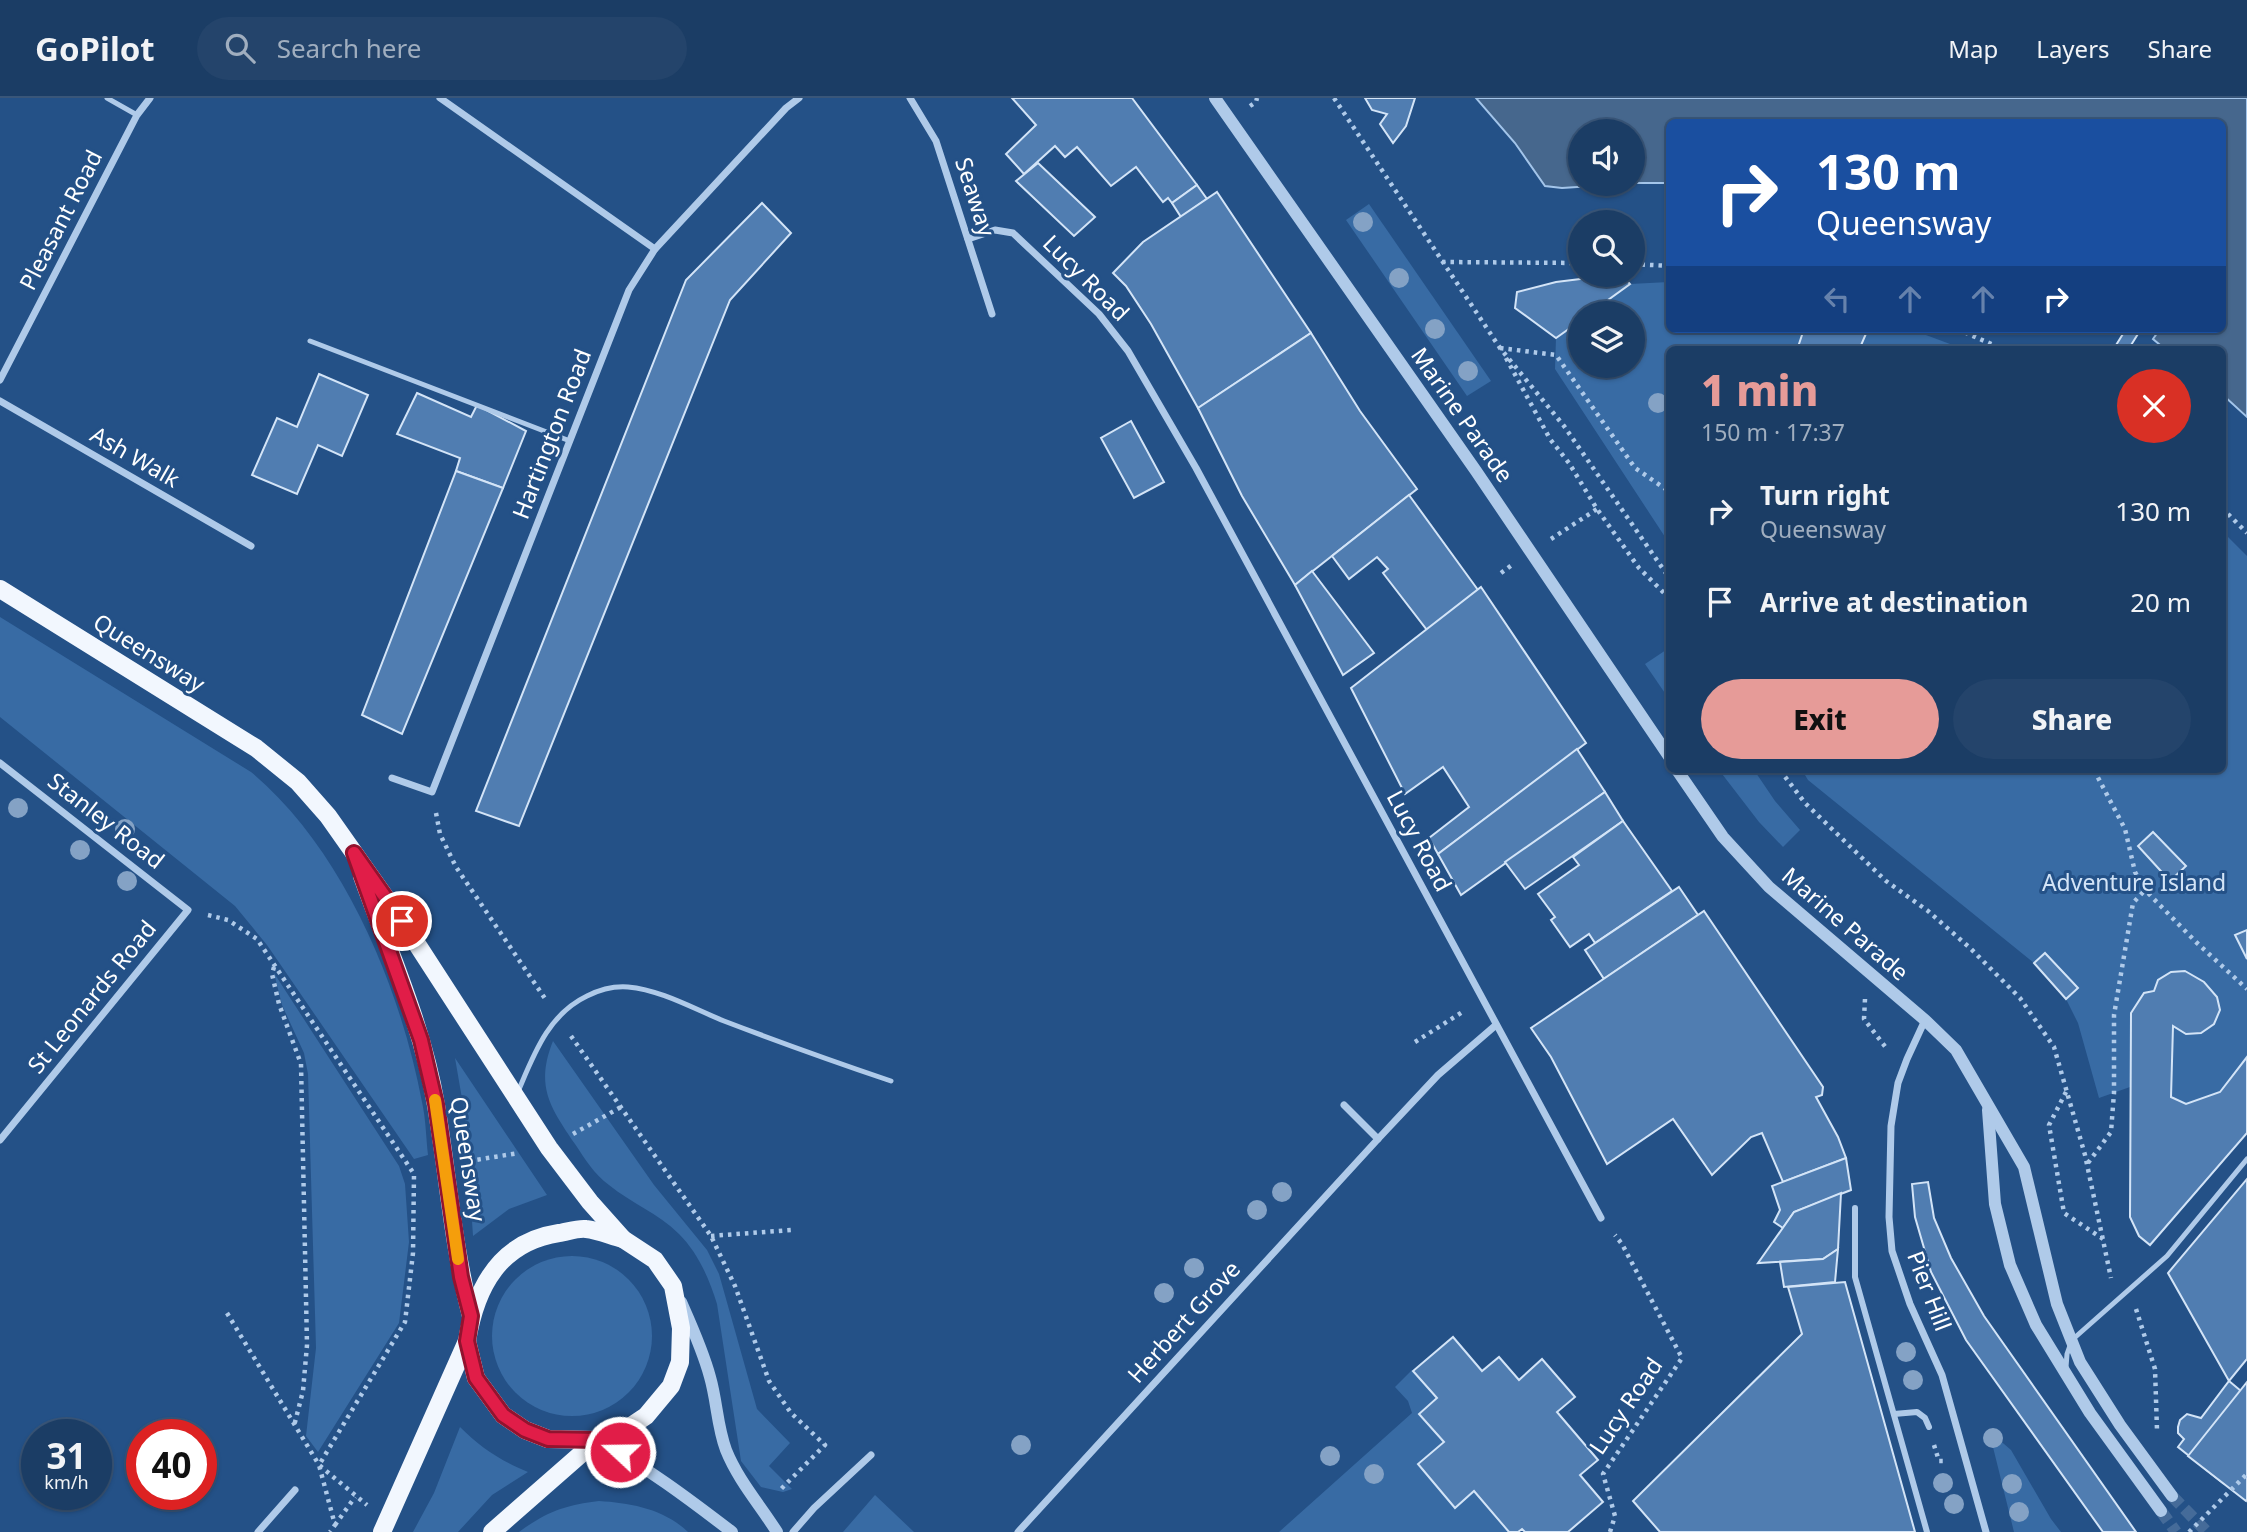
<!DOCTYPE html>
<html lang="en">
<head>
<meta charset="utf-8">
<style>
  body { margin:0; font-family:"Noto Sans",sans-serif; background:#24446b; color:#f1f3f6; height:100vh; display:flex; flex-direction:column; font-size:26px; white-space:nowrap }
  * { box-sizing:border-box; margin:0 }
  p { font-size:23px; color:#a0aebf }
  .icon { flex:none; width:38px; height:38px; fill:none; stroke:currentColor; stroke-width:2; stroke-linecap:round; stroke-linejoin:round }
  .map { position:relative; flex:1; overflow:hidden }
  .drawer { position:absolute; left:1666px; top:248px; width:560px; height:427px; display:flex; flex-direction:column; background:#1b3d65; border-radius:10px; box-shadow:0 2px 5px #0004,0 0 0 2px #395679 }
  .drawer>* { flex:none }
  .hud { position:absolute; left:1666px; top:21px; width:560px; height:214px; border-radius:10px; box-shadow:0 2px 5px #0004,0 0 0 2px #395679; background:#1a4fa0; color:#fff; overflow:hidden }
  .fabs { position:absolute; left:1568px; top:21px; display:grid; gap:14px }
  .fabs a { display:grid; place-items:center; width:77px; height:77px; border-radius:50%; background:#1b3d65; box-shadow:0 2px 5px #0004,0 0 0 2px #395679; font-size:35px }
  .speed { position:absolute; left:21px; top:1321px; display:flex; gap:14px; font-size:35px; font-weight:700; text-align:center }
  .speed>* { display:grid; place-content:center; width:91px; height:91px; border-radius:50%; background:#1b3d65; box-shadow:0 2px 5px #0004,0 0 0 2px #395679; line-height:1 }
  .speed small { font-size:18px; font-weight:400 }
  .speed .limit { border:10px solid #d22; background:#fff; color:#111 }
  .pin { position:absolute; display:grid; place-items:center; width:60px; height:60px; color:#fff; margin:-30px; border:4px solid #fff; border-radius:50%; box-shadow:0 2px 7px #0007 }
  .me { position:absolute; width:77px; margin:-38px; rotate:291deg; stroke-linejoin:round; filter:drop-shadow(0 0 5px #0008) }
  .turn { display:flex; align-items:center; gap:24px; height:147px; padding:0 35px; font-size:32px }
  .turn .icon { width:91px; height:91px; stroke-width:2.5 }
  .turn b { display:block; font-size:49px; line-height:60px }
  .lanes { display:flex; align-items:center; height:66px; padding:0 35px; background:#0003; justify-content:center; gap:35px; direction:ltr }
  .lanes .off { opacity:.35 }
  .round { display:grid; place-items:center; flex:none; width:74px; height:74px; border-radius:37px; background:#24446b }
  .overview { display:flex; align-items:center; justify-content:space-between; height:119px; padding:0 35px }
  h1 { font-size:42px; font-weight:800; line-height:52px; color:#e69b98 }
  .primary-button { display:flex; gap:14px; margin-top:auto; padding:14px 35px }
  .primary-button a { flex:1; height:80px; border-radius:42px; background:#e69b98; color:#111; font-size:28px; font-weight:800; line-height:80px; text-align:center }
  .primary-button a+a { background:#24446b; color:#f1f3f6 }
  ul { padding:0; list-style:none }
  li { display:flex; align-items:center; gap:21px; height:91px; padding:0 35px }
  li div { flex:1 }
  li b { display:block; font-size:26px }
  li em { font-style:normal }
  header { display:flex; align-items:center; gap:42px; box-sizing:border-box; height:98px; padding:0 35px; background:#1b3d65; border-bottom:2px solid #395679 }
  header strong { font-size:33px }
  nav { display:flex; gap:38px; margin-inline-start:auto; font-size:24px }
  .search { width:490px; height:63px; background:#24446b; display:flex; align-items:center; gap:18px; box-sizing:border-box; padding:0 24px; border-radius:38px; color:#a0aebf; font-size:26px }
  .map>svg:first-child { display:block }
  .green { fill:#386ba4 }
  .water { fill:#46678d; stroke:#a3c5ea; stroke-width:2 }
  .building { fill:#507db1; stroke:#d3e4f7; stroke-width:2 }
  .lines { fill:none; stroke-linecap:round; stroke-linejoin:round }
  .tertiary-tunnel { stroke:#456b99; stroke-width:12; stroke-dasharray:12 6; stroke-linecap:butt }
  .path { stroke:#afcae9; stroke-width:4.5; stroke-dasharray:3.5 5; stroke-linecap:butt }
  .service { stroke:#afcae9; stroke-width:5 }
  .pedestrian { stroke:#afcae9; stroke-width:6 }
  .minor { stroke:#afcae9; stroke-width:7 }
  .tertiary { stroke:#afcae9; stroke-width:12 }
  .primary { stroke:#f2f7fe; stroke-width:18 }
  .path-bridge { stroke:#afcae9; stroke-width:4.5; stroke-dasharray:3.5 5; stroke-linecap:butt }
  .tree { fill:#84a2c5 }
  .route-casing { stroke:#92132f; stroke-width:18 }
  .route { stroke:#e11d48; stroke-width:12 }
  .slow { stroke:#f59e0b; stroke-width:12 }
  .labels { text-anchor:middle; stroke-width:6; stroke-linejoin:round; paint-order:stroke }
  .street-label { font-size:23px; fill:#fff; stroke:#245187 }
  .park-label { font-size:23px; fill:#d3e4f7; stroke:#245187 }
</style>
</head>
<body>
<header>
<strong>GoPilot</strong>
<div class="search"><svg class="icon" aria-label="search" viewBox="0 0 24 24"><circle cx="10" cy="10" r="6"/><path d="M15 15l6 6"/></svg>Search here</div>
<nav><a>Map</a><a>Layers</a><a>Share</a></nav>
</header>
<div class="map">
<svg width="2247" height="1434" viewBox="0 0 2247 1434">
  <rect width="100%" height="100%" fill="#245187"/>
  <g class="green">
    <path d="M1369,106L1491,283L1467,298L1346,122Z"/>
    <path d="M1669,184L1670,231H1910L1966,252H1670L1669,445L1555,271L1556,240L1580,223V268H1633V215H1590L1630,186Z"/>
    <path d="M2223,434L2247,458V1035L2150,1147L2139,1138L2130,1119V989L2099,1000L2078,925L2066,901L2078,890L2045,855L2034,865L1808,682L1802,672H2222Z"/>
    <path d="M0,519L251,674C343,751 400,888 422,1004C426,1022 426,1040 428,1057L414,1061L267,847L235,808L0,619Z"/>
    <path d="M1669,550V601L1645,566Z"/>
    <path d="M1719,672H1754L1775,703L1800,732L1783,749L1759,724Z"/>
    <path d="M274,875L399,1068L405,1086L409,1144L399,1225L318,1354L306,1338L316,1250L308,976L304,955L282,907Z"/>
    <path d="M553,943L654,1087L707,1152L719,1176L757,1311L790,1345L769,1368L792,1391L783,1394L761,1389L741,1363L717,1206C709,1180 698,1155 679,1136C658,1115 631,1105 609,1087C594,1076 585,1061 575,1046C550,1009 535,988 553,943Z"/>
    <path d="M455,960L547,1097L509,1111L473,1138L465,1018Z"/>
    <circle cx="572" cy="1238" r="80"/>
    <path d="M1412,1272L1437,1300L1419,1316L1444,1344L1418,1367L1455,1409L1474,1393L1509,1434H1279L1412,1315L1408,1303L1395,1289Z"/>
    <path d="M460,1329C481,1350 501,1363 528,1374L492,1397L458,1434H413L434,1395Z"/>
    <path d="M1989,1333L2011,1352L2051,1421L2061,1434H2014Z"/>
    <path d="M875,1397L914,1434H843Z"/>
    <path d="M599,1403C631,1405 664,1411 688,1434H519C546,1414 565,1407 599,1403Z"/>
  </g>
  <path class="water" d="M1476,0H2247V319L2223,297L2222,252H2166L2153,241L2160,231H2222V24H1670L1669,85H1633V33H1580V86H1623L1562,90L1545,88L1515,45Z"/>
  <g class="building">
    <path d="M1012,0H1132L1197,87L1172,105L1168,100L1163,104L1136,69L1111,88L1077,49L1065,59L1055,48L1024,76L1006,56L1036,27Z"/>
    <path d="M1365,0H1415L1406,28L1393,45L1380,26L1387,16L1372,12Z"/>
    <path d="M1038,65L1095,119L1074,138L1016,83Z"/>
    <path d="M1197,87L1207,101L1181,119L1172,105Z"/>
    <path d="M1217,94L1311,235L1198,310L1151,226L1126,188L1113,175L1143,144Z"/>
    <path d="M762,105L791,135L730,202L519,728L476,713L686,182Z"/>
    <path d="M1613,177H1622L1630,186L1590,215H1580V223L1556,240L1515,210L1517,194L1556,184Z"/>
    <path d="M1804,231H1868L1859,252H1797Z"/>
    <path d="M2126,231H2141L2128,252H2113Z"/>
    <path d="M1311,235L1360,313L1417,391L1295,487L1242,398L1198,310Z"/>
    <path d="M319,276L368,297L342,358L318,347L297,396L252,377L277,320L297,329Z"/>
    <path d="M417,295L471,319L477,307L526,333L503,390L456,373L460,360L397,336Z"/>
    <path d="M1131,323L1164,384L1134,400L1101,340Z"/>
    <path d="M456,373L503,390L402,636L362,617Z"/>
    <path d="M1409,397L1478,492L1427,532L1383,475L1388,471L1377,459L1349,481L1332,458Z"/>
    <path d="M1312,473L1374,555L1343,577L1295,487Z"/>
    <path d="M1481,489L1586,645L1438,756L1429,740L1469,709L1443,669L1405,696L1351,590Z"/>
    <path d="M1577,651L1605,694L1461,797L1438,756Z"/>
    <path d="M1605,694L1623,723L1525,791L1505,764Z"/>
    <path d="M1623,723L1672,793L1595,845L1589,836L1570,849L1551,822L1555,819L1538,796L1579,767L1573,759Z"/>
    <path d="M2153,734L2186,768L2170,783L2138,748Z"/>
    <path d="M1679,789L1698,817L1604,881L1585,852Z"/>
    <path d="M1704,813L1823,989L1822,997L1816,999L1838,1039L1846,1060L1783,1084L1762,1035L1751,1039L1712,1077L1673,1021L1607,1066L1551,959L1531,930Z"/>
    <path d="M2247,832V861L2235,837Z"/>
    <path d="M2045,855L2078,890L2066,901L2034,865Z"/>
    <path d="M2185,873L2204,884L2217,899L2220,912L2214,926L2201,935L2186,936L2173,928L2171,999L2186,1006L2220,994L2247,959V1035L2150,1147L2139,1138L2130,1119L2131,915L2144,895L2154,893L2158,882L2171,874Z"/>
    <path d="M1846,1060L1851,1092L1794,1114L1783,1130L1774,1124L1780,1112L1772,1088Z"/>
    <path d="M2247,1081V1261L2229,1283L2168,1175Z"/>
    <path d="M1928,1084L1934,1120L1951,1160L1984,1218L2136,1434H2103L1966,1242L1931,1174L1915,1119L1912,1086Z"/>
    <path d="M1841,1095L1838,1151L1823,1161L1758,1165L1794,1114Z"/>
    <path d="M1838,1151L1835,1184L1784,1189L1780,1164L1823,1161Z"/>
    <path d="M1845,1184L1915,1434H1660L1633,1403L1802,1236L1788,1189Z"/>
    <path d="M1453,1239L1482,1273L1499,1259L1519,1282L1542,1261L1575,1299L1557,1314L1598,1362L1580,1377L1603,1404L1568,1434H1525L1522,1431L1518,1434H1509L1474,1393L1455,1410L1418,1366L1444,1344L1419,1316L1437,1300L1413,1273Z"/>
    <path d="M2229,1283L2247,1298V1342L2223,1385L2178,1349L2184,1341L2178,1335V1329L2180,1322L2187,1316L2201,1320Z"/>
    <path d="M2247,1284V1401L2246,1403L2188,1358Z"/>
  </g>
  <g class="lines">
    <g class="tertiary-tunnel">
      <path d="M2172,1398L2207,1434"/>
      <path d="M2161,1413L2176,1434"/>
    </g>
    <g class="path">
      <path d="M1334,0L1500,250L1564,328L1670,481"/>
      <path d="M1250,8L1256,4L1257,0"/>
      <path d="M1442,164L1580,165"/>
      <path d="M1633,166L1670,168"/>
      <path d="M1957,231L2005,252"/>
      <path d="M1500,250L1556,257L1635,370L1670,394"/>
      <path d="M1506,260L1550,341L1569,365L1597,411L1639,470L1670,501"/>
      <path d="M2222,410L2247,435"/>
      <path d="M1551,441L1597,411"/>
      <path d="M1501,475L1512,467"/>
      <path d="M1780,672L1805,705L1886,783L1928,813L1970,850L2020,900L2054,949L2085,1057L2111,1180"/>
      <path d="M2094,672L2125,731L2135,774L2145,792L2196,844L2247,891"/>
      <path d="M436,715L440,736L456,769L546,902"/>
      <path d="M208,817L228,822L257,841L414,1076L413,1155L405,1224L319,1367L335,1427L330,1434"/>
      <path d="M274,869L272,876L279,906L301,966L307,1247L303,1293L294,1328"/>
      <path d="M1865,901L1864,921L1887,951"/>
      <path d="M571,938L711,1138L735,1188L769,1283L791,1315L825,1347L779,1393"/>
      <path d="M1415,944L1464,913"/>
      <path d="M2066,994L2049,1027L2064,1115L2103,1141"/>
      <path d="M573,1036L621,1009"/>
      <path d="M469,1063L519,1055"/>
      <path d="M2088,1065L2111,1034L2114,995V917L2133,805L2145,792"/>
      <path d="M711,1138L791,1132"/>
      <path d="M2136,1211L2155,1271L2157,1332"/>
      <path d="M227,1215L319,1367L367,1407"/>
      <path d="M1934,1347L1939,1363H1945"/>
      <path d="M335,1427L355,1399"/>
      <path d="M1610,1434L1615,1418L1603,1376L1682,1260L1622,1146L1615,1137"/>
    </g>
    <g class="service">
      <path d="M107,0L137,17"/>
      <path d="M310,243L570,343"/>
      <path d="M517,996C533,959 547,917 587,898C599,892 615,888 628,889C661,892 694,911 724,923C779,944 835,964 891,983"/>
      <path d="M2066,1269L2067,1256L2072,1242L2167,1158L2247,1061"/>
    </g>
    <g class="pedestrian">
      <path d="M1855,1110V1179L1927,1434"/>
      <path d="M1894,1316L1917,1314L1925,1320L1929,1329"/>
    </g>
    <g class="minor">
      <path d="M440,0L655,151"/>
      <path d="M910,0L936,43L992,216"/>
      <path d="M968,141L995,132L1013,135L1099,216L1128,253L1196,370L1601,1120"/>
      <path d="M0,282L137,17L150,0"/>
      <path d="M0,303L251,448"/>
      <path d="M0,665L188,812L0,1042"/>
      <path d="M392,680L432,694L629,192L655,151L786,10L799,0"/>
      <path d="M1925,922L1907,961L1898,985L1891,1028L1889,1119L1892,1153L1910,1206L1942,1277L1986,1434"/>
      <path d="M1344,1007L1378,1041"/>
      <path d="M258,1434L295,1392"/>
      <path d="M793,1434L814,1410L871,1357"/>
      <path d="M1018,1434L1378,1041L1438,977L1496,927"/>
    </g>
    <g class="tertiary">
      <path d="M1215,0L1476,373L1670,660"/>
      <path d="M1677,672L1723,739L1769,789L1925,922L1956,952L2024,1069L2057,1206L2080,1264L2120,1327L2172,1398"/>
      <path d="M1988,1012L1995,1106L2010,1167L2036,1227L2090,1315L2161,1413"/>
      <path d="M681,1204C692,1229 703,1253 710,1279C717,1303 717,1328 726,1352C738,1382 760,1407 777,1434"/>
      <path d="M597,1342C645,1368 689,1401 732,1434"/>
    </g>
    <g class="primary">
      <path d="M0,491L256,650L298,684L328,718L402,823L549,1050L590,1104L623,1141L655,1162L673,1188L681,1230L680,1264L671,1288L646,1318L622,1334L597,1342L548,1341L525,1332L503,1317L476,1280L467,1243"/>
      <path d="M362,778C389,853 423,929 436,1007C448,1078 453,1149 471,1218"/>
      <path d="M382,1434L467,1243C476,1188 500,1144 559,1135C567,1134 577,1130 586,1131C598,1132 611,1138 623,1141"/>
      <path d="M492,1434L597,1342"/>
    </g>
    <path class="path-bridge" d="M2189,1434L2247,1376"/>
  </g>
  <g class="tree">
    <circle cx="1363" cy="124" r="10"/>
    <circle cx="1399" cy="180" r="10"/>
    <circle cx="1435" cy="231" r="10"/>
    <circle cx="1468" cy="273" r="10"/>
    <circle cx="1658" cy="305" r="10"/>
    <circle cx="18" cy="710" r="10"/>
    <circle cx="125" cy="731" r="10"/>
    <circle cx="80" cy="752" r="10"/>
    <circle cx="127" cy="783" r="10"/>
    <circle cx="1282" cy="1094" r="10"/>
    <circle cx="1257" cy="1112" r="10"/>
    <circle cx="1194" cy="1170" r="10"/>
    <circle cx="1164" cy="1195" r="10"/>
    <circle cx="1906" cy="1254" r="10"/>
    <circle cx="1913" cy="1282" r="10"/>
    <circle cx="1993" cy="1340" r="10"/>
    <circle cx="1021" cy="1347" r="10"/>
    <circle cx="1330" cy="1358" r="10"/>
    <circle cx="1374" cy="1376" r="10"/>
    <circle cx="1943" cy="1385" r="10"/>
    <circle cx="2012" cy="1386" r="10"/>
    <circle cx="1954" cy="1406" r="10"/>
    <circle cx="2019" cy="1414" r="10"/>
  </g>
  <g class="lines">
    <defs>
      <path id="route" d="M402,823L354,755L421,942L436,1006L461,1179L471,1218L467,1243L476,1280L503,1317L525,1332L548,1341L597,1342L620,1354"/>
    </defs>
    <use href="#route" class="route-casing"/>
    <use href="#route" class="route"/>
    <path class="slow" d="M435,1002L458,1161"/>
  </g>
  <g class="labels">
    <g class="street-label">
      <text transform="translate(975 99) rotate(72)" y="8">Seaway</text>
      <text transform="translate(61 122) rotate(-63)" y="8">Pleasant Road</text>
      <text transform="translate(1086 180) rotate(45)" y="8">Lucy Road</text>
      <text transform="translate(1462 317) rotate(55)" y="8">Marine Parade</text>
      <text transform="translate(552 336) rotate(-69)" y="8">Hartington Road</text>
      <text transform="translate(135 359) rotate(30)" y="8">Ash Walk</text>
      <text transform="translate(149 555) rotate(32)" y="8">Queensway</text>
      <text transform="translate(106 723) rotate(38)" y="8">Stanley Road</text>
      <text transform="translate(1419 743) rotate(62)" y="8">Lucy Road</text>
      <text transform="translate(1845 826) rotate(41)" y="8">Marine Parade</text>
      <text transform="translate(92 899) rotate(-51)" y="8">St Leonards Road</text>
      <text transform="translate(468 1061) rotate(81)" y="8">Queensway</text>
      <text transform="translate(1929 1193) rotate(69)" y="8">Pier Hill</text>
      <text transform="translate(1184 1224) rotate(-48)" y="8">Herbert Grove</text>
      <text transform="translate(1626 1308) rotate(-56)" y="8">Lucy Road</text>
    </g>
    <g class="park-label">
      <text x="2134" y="793">Adventure Island</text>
    </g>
  </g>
</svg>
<div class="fabs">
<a><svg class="icon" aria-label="sound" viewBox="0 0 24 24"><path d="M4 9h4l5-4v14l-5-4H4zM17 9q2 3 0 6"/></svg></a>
<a><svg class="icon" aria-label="search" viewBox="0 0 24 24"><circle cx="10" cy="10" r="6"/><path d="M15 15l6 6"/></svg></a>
<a><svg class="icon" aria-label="layers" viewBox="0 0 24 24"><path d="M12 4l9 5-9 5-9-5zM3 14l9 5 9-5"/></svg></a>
</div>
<div class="speed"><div>31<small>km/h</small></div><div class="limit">40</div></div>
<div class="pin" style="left:402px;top:823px;background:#d93025"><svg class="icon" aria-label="arrive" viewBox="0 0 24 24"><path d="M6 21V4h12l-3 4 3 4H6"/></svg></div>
<svg class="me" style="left:620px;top:1354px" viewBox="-20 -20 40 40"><circle r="17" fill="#e11d48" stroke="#fff" stroke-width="3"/><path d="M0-11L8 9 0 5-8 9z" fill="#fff"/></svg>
<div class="hud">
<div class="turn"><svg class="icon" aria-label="right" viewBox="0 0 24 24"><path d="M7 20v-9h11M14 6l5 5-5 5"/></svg><div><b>130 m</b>Queensway</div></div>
<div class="lanes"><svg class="icon off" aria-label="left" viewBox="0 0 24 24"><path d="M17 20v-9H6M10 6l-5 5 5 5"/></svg><svg class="icon off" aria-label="ahead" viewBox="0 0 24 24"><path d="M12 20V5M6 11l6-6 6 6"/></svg><svg class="icon off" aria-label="ahead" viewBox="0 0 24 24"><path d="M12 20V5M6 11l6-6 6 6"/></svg><svg class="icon" aria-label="right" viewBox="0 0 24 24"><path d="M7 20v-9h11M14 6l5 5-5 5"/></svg></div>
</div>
<section class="drawer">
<div class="overview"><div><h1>1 min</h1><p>150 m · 17:37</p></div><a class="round" style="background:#d93025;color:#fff"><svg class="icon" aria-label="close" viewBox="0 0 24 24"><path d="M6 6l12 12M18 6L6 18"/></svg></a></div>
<ul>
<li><svg class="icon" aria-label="right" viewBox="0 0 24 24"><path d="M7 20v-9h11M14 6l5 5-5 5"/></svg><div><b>Turn right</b><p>Queensway</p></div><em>130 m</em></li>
<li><svg class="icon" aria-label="arrive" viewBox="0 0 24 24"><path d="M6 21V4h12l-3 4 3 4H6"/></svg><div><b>Arrive at destination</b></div><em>20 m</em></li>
</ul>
<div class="primary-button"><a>Exit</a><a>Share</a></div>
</section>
</div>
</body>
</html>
